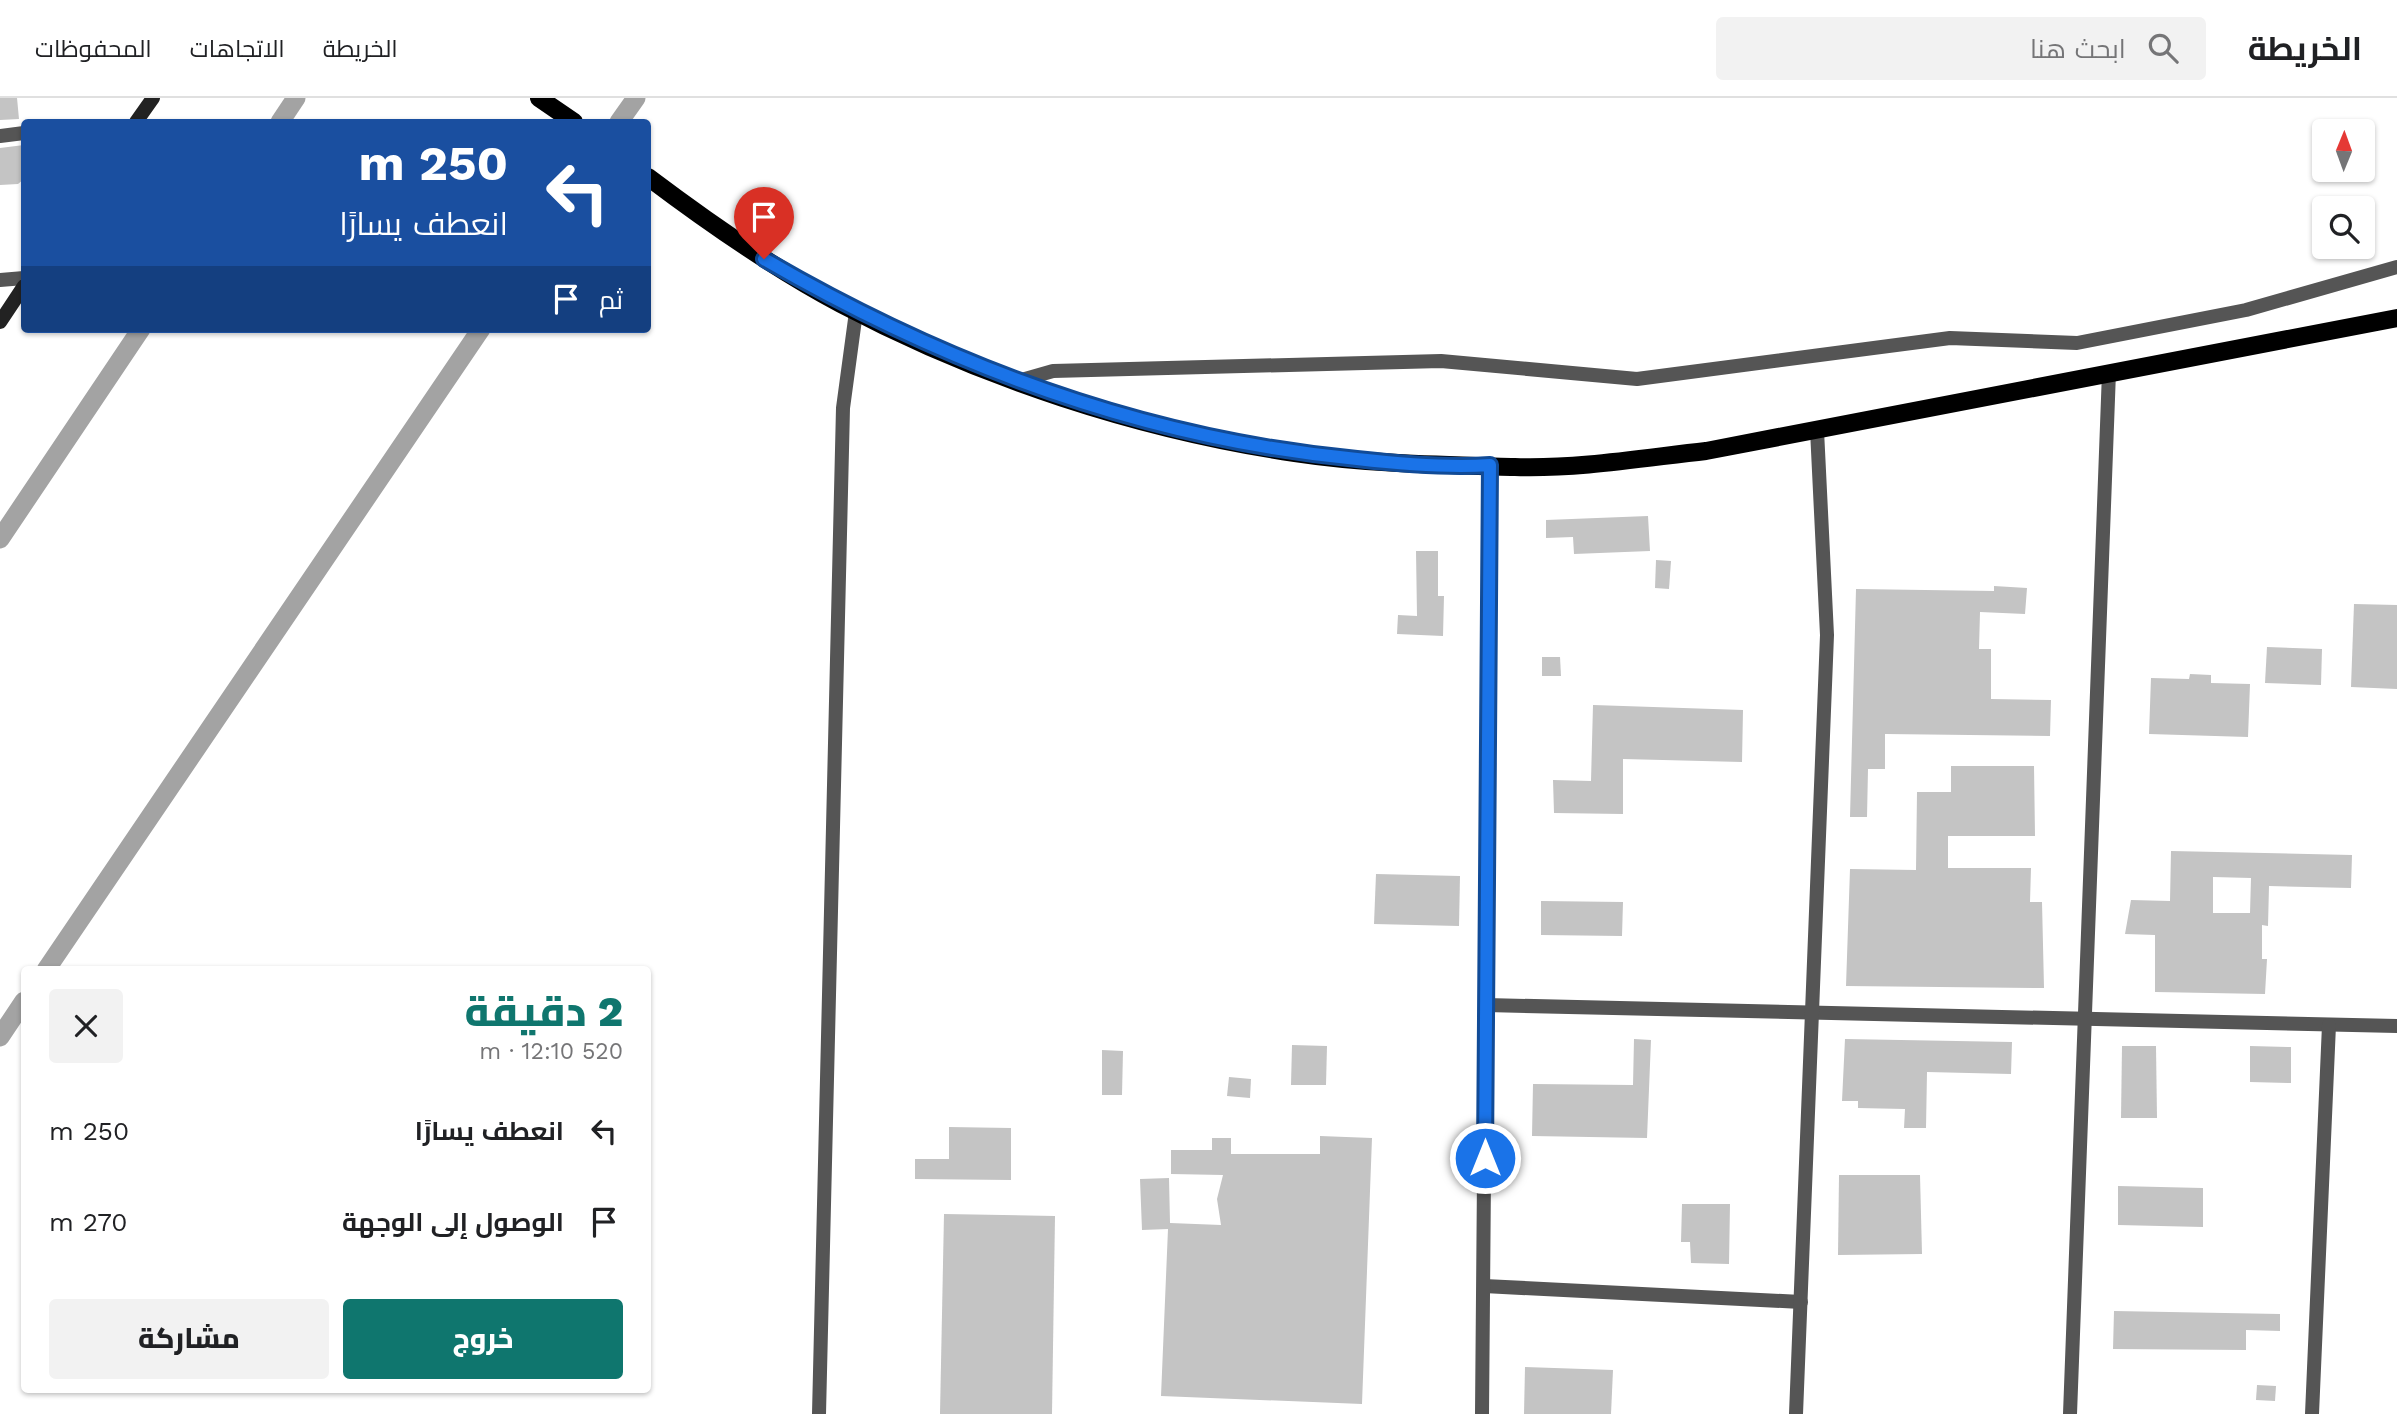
<!DOCTYPE html>
<html lang="ar">
<head>
<meta charset="utf-8">
<style>
  body { margin:0; font-family:"Work Sans",Cairo,sans-serif; background:#f2f2f2; color:#202124; direction:rtl; height:100vh; display:flex; flex-direction:column; font-size:26px; white-space:nowrap }
  * { box-sizing:border-box; margin:0 }
  p { font-size:23px; color:#757577 }
  .icon { flex:none; width:38px; height:38px; fill:none; stroke:currentColor; stroke-width:2; stroke-linecap:round; stroke-linejoin:round }
  .map { position:relative; flex:1; overflow:hidden; direction:ltr }
  .details { position:absolute; left:21px; top:868px; width:630px; height:427px; display:flex; flex-direction:column; background:#fff; border-radius:7px; box-shadow:0 2px 5px #0004; direction:rtl }
  .details>* { flex:none }
  .top-card { position:absolute; left:21px; top:21px; width:630px; height:214px; border-radius:7px; box-shadow:0 2px 5px #0004; direction:rtl; background:#1a4fa0; color:#fff; overflow:hidden }
  .needle { width:46px; rotate:1deg }
  .buttons { position:absolute; left:2312px; top:21px; display:grid; gap:14px }
  .buttons a { display:grid; place-items:center; width:63px; height:63px; border-radius:7px; background:#fff; box-shadow:0 2px 5px #0004; font-size:35px }
  .pin { position:absolute; display:grid; place-items:center; width:60px; height:60px; color:#fff; margin:-72px -30px; border-radius:50% 50% 50% 0; rotate:-45deg; box-shadow:0 0 7px #0007 }
  .pin .icon { rotate:45deg }
  .me { position:absolute; width:77px; margin:-38px; rotate:0deg; stroke-linejoin:round; filter:drop-shadow(0 0 5px #0008) }
  .turn { display:flex; align-items:center; gap:24px; height:147px; padding:0 28px; font-size:32px }
  .turn .icon { width:91px; height:91px; stroke-width:2.5 }
  .turn b { display:block; font-size:49px; line-height:60px }
  .then { display:flex; align-items:center; height:66px; padding:0 28px; background:#0003; gap:14px; font-size:26px }
  .round { display:grid; place-items:center; flex:none; width:74px; height:74px; border-radius:7px; background:#f2f2f2 }
  .overview { display:flex; align-items:center; justify-content:space-between; height:119px; padding:0 28px }
  h1 { font-size:42px; font-weight:800; line-height:52px; color:#0f766e }
  .cta { display:flex; gap:14px; margin-top:auto; padding:14px 28px }
  .cta a { flex:1; height:80px; border-radius:7px; background:#0f766e; color:#fff; font-size:28px; font-weight:800; line-height:80px; text-align:center }
  .cta a+a { background:#f2f2f2; color:#202124 }
  ul { padding:0; list-style:none }
  li { display:flex; align-items:center; gap:21px; height:91px; padding:0 28px }
  li div { flex:1 }
  li b { display:block; font-size:26px }
  li em { font-style:normal }
  header { display:flex; align-items:center; gap:42px; box-sizing:border-box; height:98px; padding:0 35px; background:#fff; border-bottom:2px solid #e0e0e0 }
  header strong { font-size:33px }
  nav { display:flex; gap:38px; margin-inline-start:auto; font-size:24px }
  .search { width:490px; height:63px; background:#f2f2f2; display:flex; align-items:center; gap:18px; box-sizing:border-box; padding:0 24px; border-radius:7px; color:#757577; font-size:26px }
  .map>svg:first-child { display:block }
  .lines { fill:none; stroke-linecap:round; stroke-linejoin:round }
  .canal { stroke:#a3a3a3; stroke-width:19 }
  .building { fill:#c4c4c4; fill-rule:evenodd }
  .street { stroke:#555; stroke-width:14 }
  .secondary { stroke:#222; stroke-width:14 }
  .primary { stroke:#000; stroke-width:18 }
  .route-casing { stroke:#114b97; stroke-width:18 }
  .route { stroke:#1a73e8; stroke-width:12 }
</style>
</head>
<body>
<header>
<strong>الخريطة</strong>
<div class="search"><svg class="icon" aria-label="search" viewBox="0 0 24 24"><circle cx="10" cy="10" r="6"/><path d="M15 15l6 6"/></svg>ابحث هنا</div>
<nav><a>الخريطة</a><a>الاتجاهات</a><a>المحفوظات</a></nav>
</header>
<div class="map">
<svg width="2397" height="1316" viewBox="0 0 2397 1316">
  <rect width="100%" height="100%" fill="#fff"/>
  <g class="lines">
    <g class="canal">
      <path d="M280,24L296,0"/>
      <path d="M619,24L636,0"/>
      <path d="M0,441L141,231"/>
      <path d="M46,872L481,231"/>
      <path d="M0,939L24,903"/>
    </g>
  </g>
  <g class="building">
    <path d="M0,0H17L19,21L0,22Z"/>
    <path d="M24,47V81L18,86L0,87V50Z"/>
    <path d="M1648,418L1650,453L1574,456L1573,439L1546,440V422Z"/>
    <path d="M1416,453H1438V498H1444L1443,538L1397,536L1398,517L1417,518Z"/>
    <path d="M1656,462L1671,463L1669,491L1655,490Z"/>
    <path d="M1994,488L2027,490L2025,516L1980,514L1979,551H1991V601L2051,602L2050,638L1885,636V671H1868L1867,719H1850L1856,491L1994,493Z"/>
    <path d="M2354,506L2397,507V591L2351,589Z"/>
    <path d="M2267,549L2322,551L2321,587L2265,585Z"/>
    <path d="M1542,559H1560L1561,578H1542Z"/>
    <path d="M2190,576L2211,577V585L2250,586L2248,639L2149,636L2151,580L2189,581Z"/>
    <path d="M1593,607L1743,612L1742,664L1623,661V716L1554,715L1553,682L1591,683Z"/>
    <path d="M1951,668H2034L2035,738H1948V770H2031L2030,804H2042L2044,890L1846,888L1850,771L1916,772L1917,694H1951Z"/>
    <path d="M2171,753L2352,757L2351,790L2269,788L2268,828L2262,827V861H2267L2265,896L2155,894V837L2125,836L2131,802L2170,803ZM2213,779L2251,780L2250,815H2213Z"/>
    <path d="M1376,776L1460,778L1459,828L1374,826Z"/>
    <path d="M1541,803L1623,804L1622,838L1541,837Z"/>
    <path d="M1634,941L1651,942L1647,1040L1532,1038L1533,986L1633,987Z"/>
    <path d="M1845,941L2012,944L2011,976L1927,974L1926,1030H1904L1905,1011L1858,1010V1003H1842Z"/>
    <path d="M1292,947L1327,948L1326,987H1291Z"/>
    <path d="M2122,948H2156L2157,1020H2121Z"/>
    <path d="M2250,948L2291,949V985L2250,984Z"/>
    <path d="M1102,952L1123,953L1122,997H1102Z"/>
    <path d="M1229,979L1251,981L1250,1000L1227,998Z"/>
    <path d="M949,1029L1011,1030V1082L915,1081V1061H949Z"/>
    <path d="M1320,1038L1372,1040L1362,1306L1161,1298L1168,1131L1142,1132L1140,1081L1169,1080L1170,1125L1221,1127L1217,1101L1223,1077L1171,1076V1052H1212V1040H1231V1056H1320Z"/>
    <path d="M1839,1077H1920L1922,1156L1838,1157Z"/>
    <path d="M2118,1088L2203,1090V1129L2118,1127Z"/>
    <path d="M1682,1106H1730L1729,1166L1691,1165L1690,1144H1681Z"/>
    <path d="M944,1116L1055,1118L1052,1316H940Z"/>
    <path d="M2114,1213L2280,1216V1233L2246,1232V1252L2113,1251Z"/>
    <path d="M1525,1269L1613,1272L1611,1316H1524Z"/>
    <path d="M2257,1287L2276,1288L2275,1303L2256,1302Z"/>
  </g>
  <g class="lines">
    <g class="street">
      <path d="M0,38L24,35"/>
      <path d="M0,182L24,180"/>
      <path d="M1018,283L1053,273L1441,263L1637,281L1950,240L2077,245L2246,212L2397,169"/>
      <path d="M1486,907L2397,928"/>
      <path d="M1484,1188L1801,1204"/>
      <path d="M819,1316L843,310L856,214"/>
      <path d="M1482,1316L1490,367"/>
      <path d="M1796,1316L1827,537L1817,332"/>
      <path d="M2070,1316L2109,274"/>
      <path d="M2312,1316L2329,927"/>
    </g>
    <g class="secondary">
      <path d="M136,24L153,0"/>
      <path d="M0,224L24,188"/>
    </g>
    <g class="primary">
      <path d="M539,0L574,24"/>
      <path d="M648,79C709,125 773,170 841,206C981,280 1139,332 1295,355C1367,366 1442,367 1515,369C1578,371 1643,360 1706,353L2397,220"/>
    </g>
  </g>
  <g class="lines">
    <defs>
      <path id="route" d="M764,161C946,267 1146,341 1357,361C1401,366 1446,370 1490,367L1485,1060"/>
    </defs>
    <use href="#route" class="route-casing"/>
    <use href="#route" class="route"/>
  </g>
</svg>
<div class="buttons">
<a><svg class="needle" viewBox="-14 -14 28 28"><path d="M0-13l5 13h-10z" fill="#e53935"/><path d="M0 13l5-13h-10z" fill="#757577"/></svg></a>
<a><svg class="icon" aria-label="search" viewBox="0 0 24 24"><circle cx="10" cy="10" r="6"/><path d="M15 15l6 6"/></svg></a>
</div>
<div class="pin" style="left:764px;top:161px;background:#d93025"><svg class="icon" aria-label="arrive" viewBox="0 0 24 24"><path d="M6 21V4h12l-3 4 3 4H6"/></svg></div>
<svg class="me" style="left:1485px;top:1060px" viewBox="-20 -20 40 40"><circle r="17" fill="#1a73e8" stroke="#fff" stroke-width="3"/><path d="M0-11L8 9 0 5-8 9z" fill="#fff"/></svg>
<div class="top-card">
<div class="turn"><svg class="icon" aria-label="left" viewBox="0 0 24 24"><path d="M17 20v-9H6M10 6l-5 5 5 5"/></svg><div><b>250 m</b>انعطف يسارًا</div></div>
<div class="then">ثم<svg class="icon" aria-label="arrive" viewBox="0 0 24 24"><path d="M6 21V4h12l-3 4 3 4H6"/></svg></div>
</div>
<section class="details">
<div class="overview"><div><h1>2 دقيقة</h1><p>520 m · 12:10</p></div><a class="round"><svg class="icon" aria-label="close" viewBox="0 0 24 24"><path d="M6 6l12 12M18 6L6 18"/></svg></a></div>
<ul>
<li><svg class="icon" aria-label="left" viewBox="0 0 24 24"><path d="M17 20v-9H6M10 6l-5 5 5 5"/></svg><div><b>انعطف يسارًا</b></div><em>250 m</em></li>
<li><svg class="icon" aria-label="arrive" viewBox="0 0 24 24"><path d="M6 21V4h12l-3 4 3 4H6"/></svg><div><b>الوصول إلى الوجهة</b></div><em>270 m</em></li>
</ul>
<div class="cta"><a>خروج</a><a>مشاركة</a></div>
</section>
</div>
</body>
</html>
